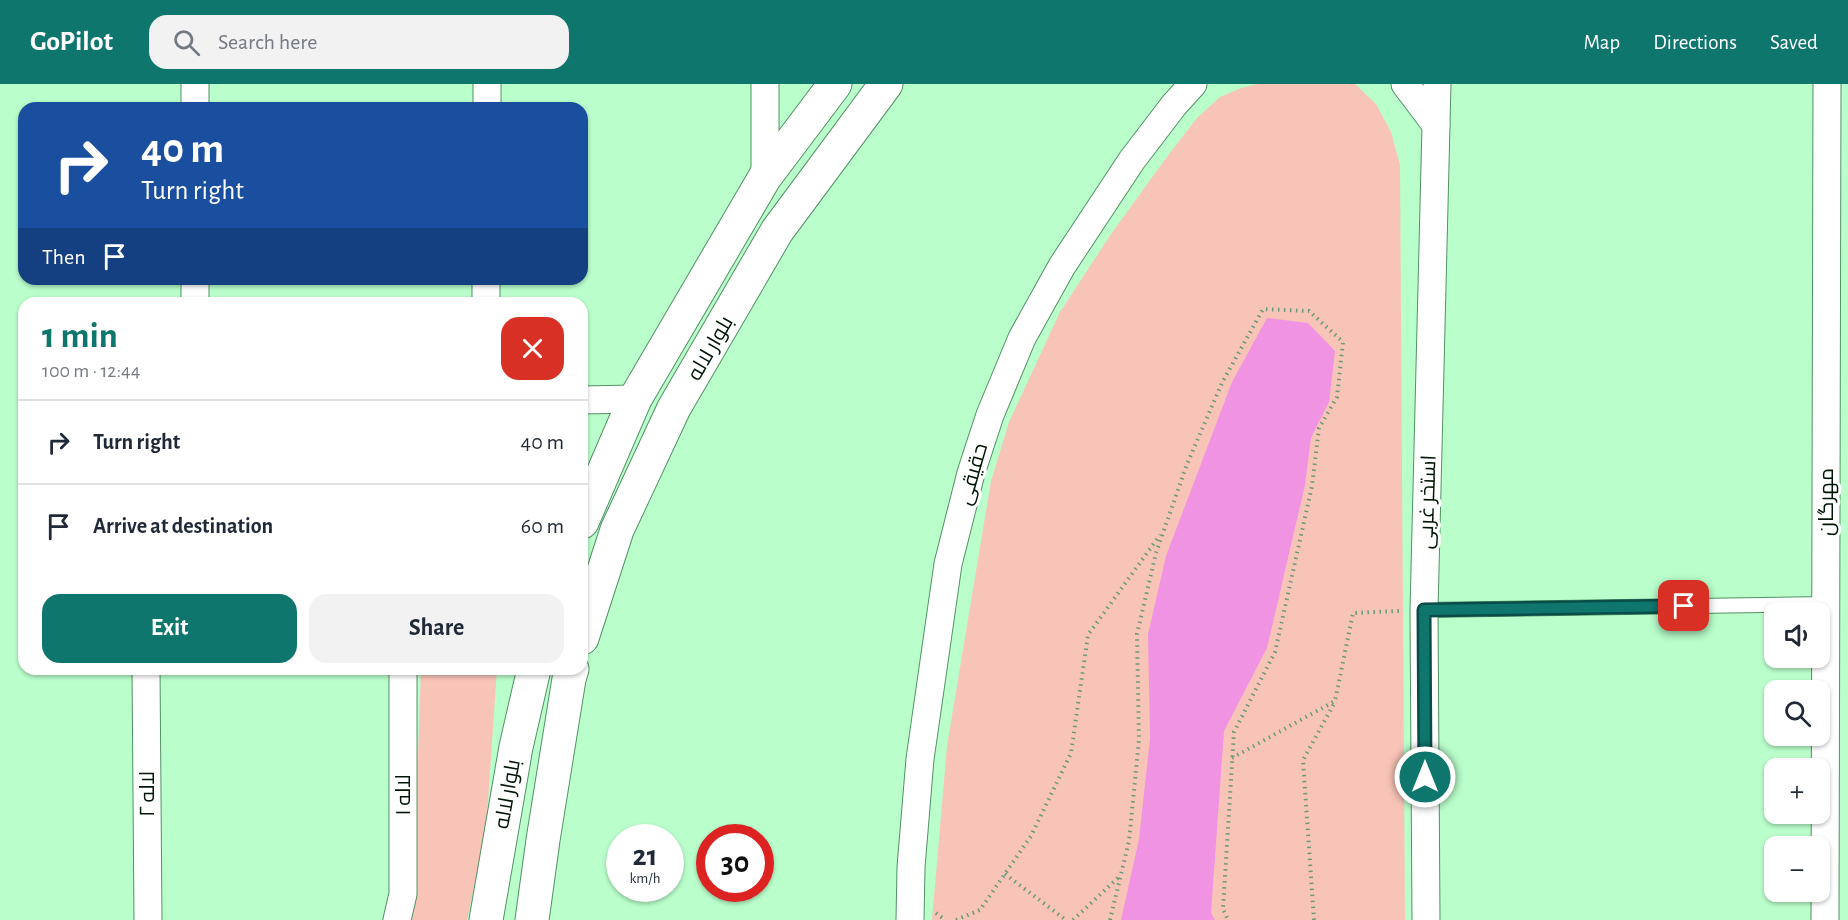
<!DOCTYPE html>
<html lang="en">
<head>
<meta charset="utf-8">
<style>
  body { margin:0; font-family:"Alegreya Sans",Cairo,sans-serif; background:#f2f2f3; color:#1f2937; height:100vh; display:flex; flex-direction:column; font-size:22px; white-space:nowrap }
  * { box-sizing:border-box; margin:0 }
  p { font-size:20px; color:#747a83 }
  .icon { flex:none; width:33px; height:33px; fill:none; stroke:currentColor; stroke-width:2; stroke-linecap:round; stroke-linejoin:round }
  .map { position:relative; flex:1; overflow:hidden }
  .drawer { position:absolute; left:18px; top:213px; width:570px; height:378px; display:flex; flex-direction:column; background:#fff; border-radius:18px; box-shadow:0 2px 4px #0004 }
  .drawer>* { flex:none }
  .top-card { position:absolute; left:18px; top:18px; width:570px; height:183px; border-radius:18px; box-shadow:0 2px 4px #0004; background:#1a4fa0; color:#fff; overflow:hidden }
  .fabs { position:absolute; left:1764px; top:518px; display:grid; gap:12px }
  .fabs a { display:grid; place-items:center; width:66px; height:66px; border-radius:12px; background:#fff; box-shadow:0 2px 4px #0004; font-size:30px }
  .speed { position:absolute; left:606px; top:740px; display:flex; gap:12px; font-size:30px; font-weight:700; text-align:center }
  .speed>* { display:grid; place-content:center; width:78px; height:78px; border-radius:50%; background:#fff; box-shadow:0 2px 4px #0004; line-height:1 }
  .speed small { font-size:15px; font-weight:400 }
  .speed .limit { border:9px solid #d22; background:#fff; color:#111 }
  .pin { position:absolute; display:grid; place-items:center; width:51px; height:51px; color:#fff; margin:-26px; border-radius:12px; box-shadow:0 3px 9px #0006 }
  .me { position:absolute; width:66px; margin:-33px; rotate:0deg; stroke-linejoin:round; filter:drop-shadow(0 0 4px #0008) }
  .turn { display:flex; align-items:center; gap:21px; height:126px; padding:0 24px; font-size:27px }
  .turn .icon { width:78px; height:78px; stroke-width:2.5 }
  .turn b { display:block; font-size:42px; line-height:51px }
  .then { display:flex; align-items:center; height:57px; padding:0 24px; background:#0003; gap:12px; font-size:22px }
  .round { display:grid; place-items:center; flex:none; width:63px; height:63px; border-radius:18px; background:#f2f2f3 }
  .head { display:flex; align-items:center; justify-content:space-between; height:102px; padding:0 24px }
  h1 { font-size:36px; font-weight:700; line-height:45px; color:#0f766e }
  .action { display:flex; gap:12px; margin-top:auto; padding:12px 24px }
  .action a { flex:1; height:69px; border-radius:18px; background:#0f766e; color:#fff; font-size:24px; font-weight:700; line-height:69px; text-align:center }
  .action a+a { background:#f2f2f3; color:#1f2937 }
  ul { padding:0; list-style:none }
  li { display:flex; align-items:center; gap:18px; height:84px; padding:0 24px; border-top:2px solid #e0e1e3 }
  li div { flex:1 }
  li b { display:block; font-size:22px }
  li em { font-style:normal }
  header { display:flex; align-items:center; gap:36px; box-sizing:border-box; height:84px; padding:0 30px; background:#0f766e; color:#fff }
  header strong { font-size:28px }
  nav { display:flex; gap:33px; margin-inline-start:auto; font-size:21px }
  .search { width:420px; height:54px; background:#f2f2f3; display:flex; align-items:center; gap:15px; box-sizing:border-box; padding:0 21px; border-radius:18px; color:#747a83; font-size:22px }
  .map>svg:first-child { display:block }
  .green { fill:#f9c4b8 }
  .water { fill:#f193e3 }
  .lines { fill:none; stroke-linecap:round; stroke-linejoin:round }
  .service-casing { stroke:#519265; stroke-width:16 }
  .minor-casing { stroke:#519265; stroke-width:29 }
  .secondary-casing { stroke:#519265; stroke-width:35 }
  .path { stroke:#6a9b77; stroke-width:4; stroke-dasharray:1.5 4.5; stroke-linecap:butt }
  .service { stroke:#fff; stroke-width:14 }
  .minor { stroke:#fff; stroke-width:27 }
  .secondary { stroke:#fff; stroke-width:33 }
  .route-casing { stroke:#0a4d48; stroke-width:15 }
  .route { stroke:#0f766e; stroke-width:10 }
  .labels { text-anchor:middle; stroke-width:6; stroke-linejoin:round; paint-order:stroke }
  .street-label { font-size:21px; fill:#001605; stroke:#fff }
</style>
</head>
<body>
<header>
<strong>GoPilot</strong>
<div class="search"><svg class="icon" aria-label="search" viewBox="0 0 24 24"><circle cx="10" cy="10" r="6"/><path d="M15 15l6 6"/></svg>Search here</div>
<nav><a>Map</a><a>Directions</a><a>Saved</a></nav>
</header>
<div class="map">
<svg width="1848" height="836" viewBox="0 0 1848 836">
  <rect width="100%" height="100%" fill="#b9fecb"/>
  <g class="green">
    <path d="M1257,0H1355L1376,20L1391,48L1400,81L1405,836H932L947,662L991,397L1009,338L1060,228L1111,150L1169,70L1197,34L1220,13L1241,4Z"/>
    <path d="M421,585H497L486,746L467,836H407L413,810Z"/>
  </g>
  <path class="water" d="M1267,234L1308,239L1335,267L1329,318L1311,354L1305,401L1267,564L1224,647L1211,829L1215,836H1121L1139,755L1150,655L1148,550L1166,472L1232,298Z"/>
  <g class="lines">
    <defs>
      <path id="service" d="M1424,526L1826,520"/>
      <g id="minor">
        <path d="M195,0V24"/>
        <path d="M765,0V93"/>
        <path d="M1405,0L1436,41"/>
        <path d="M487,24V0"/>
        <path d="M195,195V219"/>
        <path d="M486,219V195"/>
        <path d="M582,316L635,315"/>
        <path d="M146,585L148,836"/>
        <path d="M397,836L403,810V585"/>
        <path d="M910,836L911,783L920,675L948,480L971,389L990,331L1022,254L1062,182L1132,76L1174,21L1193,0"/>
        <path d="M1426,836L1424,526L1437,0"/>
        <path d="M1825,836L1827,0"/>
      </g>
      <g id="secondary">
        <path d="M582,438L635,315L765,93L835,0"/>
        <path d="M582,554L617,446L674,324L777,147L886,0"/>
        <path d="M486,836L516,663L534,585"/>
        <path d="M532,836L543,756L569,595L572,585"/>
      </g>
    </defs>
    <use href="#service" class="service-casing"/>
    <use href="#minor" class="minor-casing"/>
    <use href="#secondary" class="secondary-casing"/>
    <g class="path">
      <path d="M1232,674L1335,617L1353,529L1399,527"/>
      <path d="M1005,790L1066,836"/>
      <path d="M936,829L945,836"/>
      <path d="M956,836L980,826L1031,752L1071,669L1088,551L1160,451"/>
      <path d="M1073,836L1120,792"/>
      <path d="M1110,836L1129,757L1139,656L1137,550L1156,469L1187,380L1222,299L1263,225L1309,227L1343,258L1337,313L1319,344L1312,402L1275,568L1234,648L1223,825L1228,836"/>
      <path d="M1314,836L1303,676L1335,618"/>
    </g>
    <use href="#service" class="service"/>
    <use href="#minor" class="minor"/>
    <use href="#secondary" class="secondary"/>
  </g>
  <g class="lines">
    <defs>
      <path id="route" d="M1425,693L1424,526L1684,522"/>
    </defs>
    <use href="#route" class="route-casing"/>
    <use href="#route" class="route"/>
  </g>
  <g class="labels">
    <g class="street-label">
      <text transform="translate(710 264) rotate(-60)" y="7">بلوار لاله</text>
      <text transform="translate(972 390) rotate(-74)" y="7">حقیقی</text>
      <text transform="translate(1427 418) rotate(-88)" y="7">استخر غربی</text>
      <text transform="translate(1826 418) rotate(-90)" y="7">مهرگان</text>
      <text transform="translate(147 710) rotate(-90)" y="7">لاله ۲</text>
      <text transform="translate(507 710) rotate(-80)" y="7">بلوار لاله</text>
      <text transform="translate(403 711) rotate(-90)" y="7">لاله ۱</text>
    </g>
  </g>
</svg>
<div class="fabs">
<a><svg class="icon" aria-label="sound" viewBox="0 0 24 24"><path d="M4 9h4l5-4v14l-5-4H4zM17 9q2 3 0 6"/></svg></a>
<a><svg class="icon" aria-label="search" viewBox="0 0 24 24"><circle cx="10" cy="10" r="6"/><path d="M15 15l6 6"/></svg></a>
<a>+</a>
<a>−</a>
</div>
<div class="speed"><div>21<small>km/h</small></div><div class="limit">30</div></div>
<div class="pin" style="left:1684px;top:522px;background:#d93025"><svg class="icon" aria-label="arrive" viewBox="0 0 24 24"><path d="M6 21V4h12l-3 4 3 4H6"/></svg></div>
<svg class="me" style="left:1425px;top:693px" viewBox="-20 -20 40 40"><circle r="17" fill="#0f766e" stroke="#fff" stroke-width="3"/><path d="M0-11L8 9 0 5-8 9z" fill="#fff"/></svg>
<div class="top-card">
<div class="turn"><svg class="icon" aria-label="right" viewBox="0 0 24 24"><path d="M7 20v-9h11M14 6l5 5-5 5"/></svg><div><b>40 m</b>Turn right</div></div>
<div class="then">Then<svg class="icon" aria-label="arrive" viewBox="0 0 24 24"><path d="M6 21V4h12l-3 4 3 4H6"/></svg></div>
</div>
<section class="drawer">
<div class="head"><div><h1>1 min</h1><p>100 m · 12:44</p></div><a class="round" style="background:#d93025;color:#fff"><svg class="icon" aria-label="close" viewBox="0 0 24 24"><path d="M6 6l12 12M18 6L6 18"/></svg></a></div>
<ul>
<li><svg class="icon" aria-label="right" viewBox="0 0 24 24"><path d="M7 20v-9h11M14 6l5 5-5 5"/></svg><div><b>Turn right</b></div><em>40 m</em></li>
<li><svg class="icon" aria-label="arrive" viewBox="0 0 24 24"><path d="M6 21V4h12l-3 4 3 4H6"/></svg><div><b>Arrive at destination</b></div><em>60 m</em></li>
</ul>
<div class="action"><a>Exit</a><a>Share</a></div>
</section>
</div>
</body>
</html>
